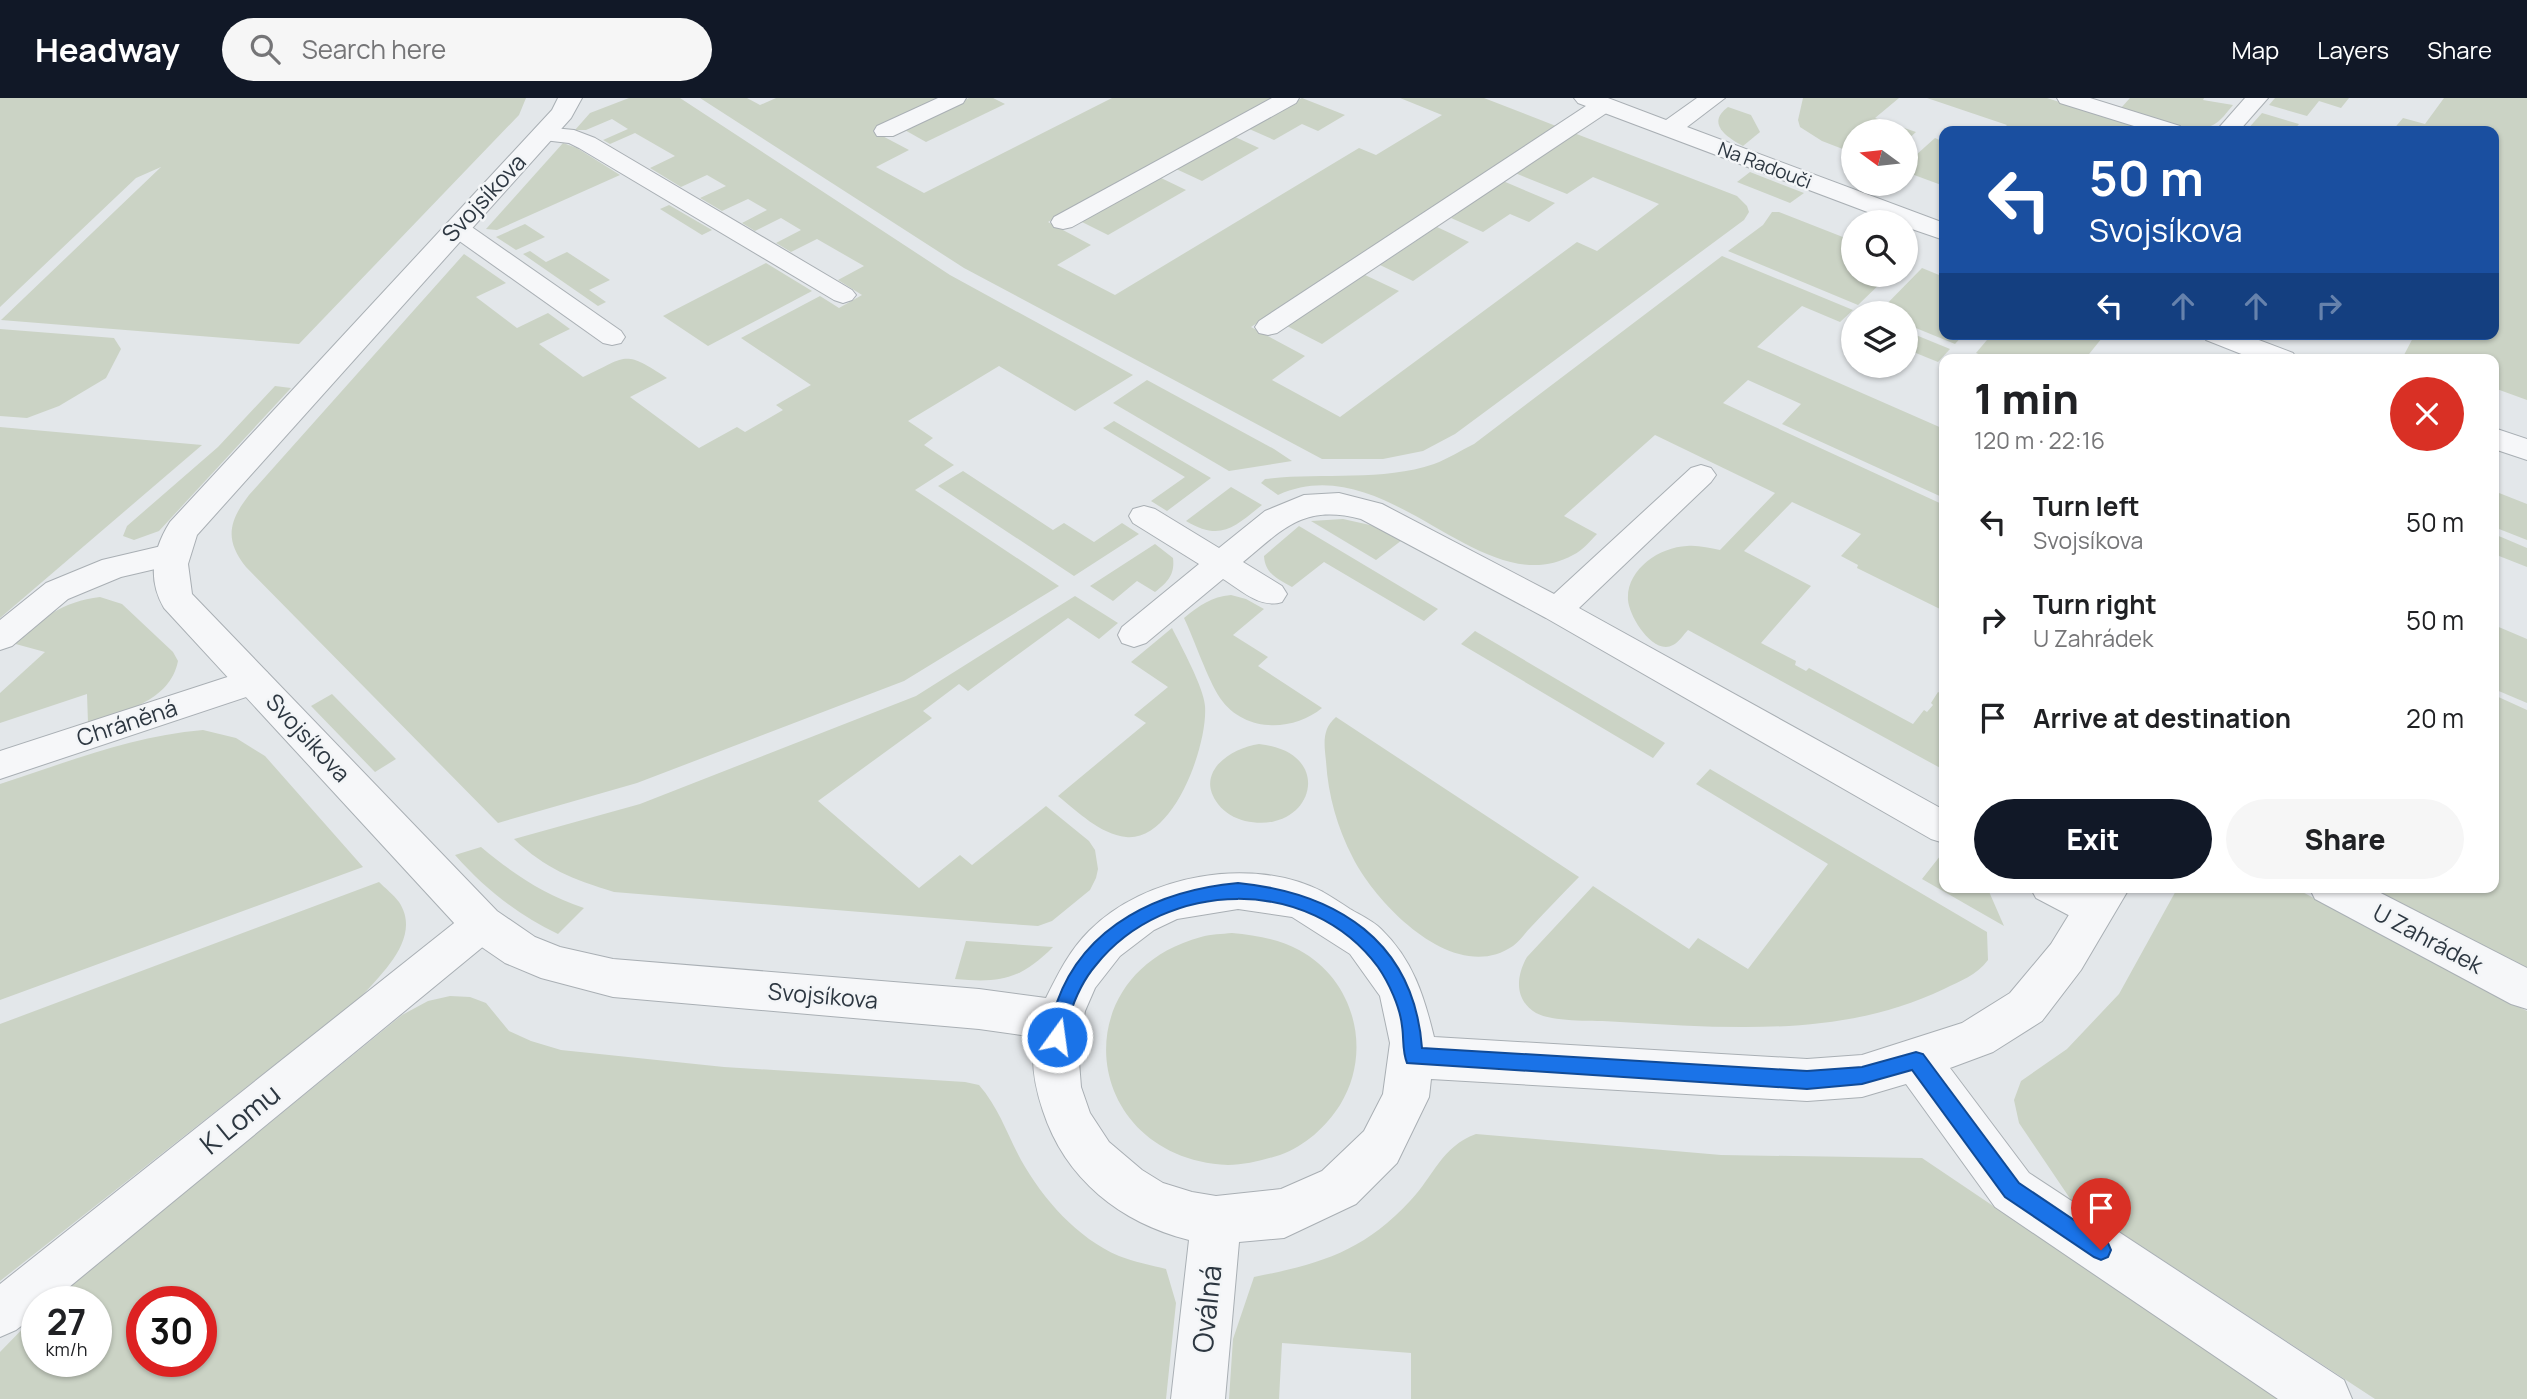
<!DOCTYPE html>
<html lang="en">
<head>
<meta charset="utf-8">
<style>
  body { margin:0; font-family:Manrope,sans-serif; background:#f6f6f6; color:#202124; height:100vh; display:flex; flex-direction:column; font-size:26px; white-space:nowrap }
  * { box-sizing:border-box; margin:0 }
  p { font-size:23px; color:#757577 }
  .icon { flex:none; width:38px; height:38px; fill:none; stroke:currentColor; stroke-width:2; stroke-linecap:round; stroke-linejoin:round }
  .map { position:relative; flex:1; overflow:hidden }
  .sheet { position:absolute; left:1939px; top:256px; width:560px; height:539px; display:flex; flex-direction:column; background:#fff; border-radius:14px; box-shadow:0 2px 5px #0004 }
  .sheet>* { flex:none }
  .hud { position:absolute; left:1939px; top:28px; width:560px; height:214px; border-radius:14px; box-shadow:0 2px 5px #0004; background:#1a4fa0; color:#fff; overflow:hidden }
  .needle { width:46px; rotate:285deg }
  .fabs { position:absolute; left:1841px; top:21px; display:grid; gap:14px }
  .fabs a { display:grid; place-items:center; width:77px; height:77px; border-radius:50%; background:#fff; box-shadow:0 2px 5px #0004; font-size:35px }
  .speed { position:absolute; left:21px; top:1188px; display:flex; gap:14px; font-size:35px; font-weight:700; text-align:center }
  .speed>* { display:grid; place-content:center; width:91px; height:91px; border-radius:50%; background:#fff; box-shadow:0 2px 5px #0004; line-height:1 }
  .speed small { font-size:18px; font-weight:400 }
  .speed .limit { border:10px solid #d22; background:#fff; color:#111 }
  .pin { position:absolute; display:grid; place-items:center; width:60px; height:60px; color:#fff; margin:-72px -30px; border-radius:50% 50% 50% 0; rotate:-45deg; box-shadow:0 0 7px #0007 }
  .pin .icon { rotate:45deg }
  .me { position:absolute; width:77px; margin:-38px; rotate:14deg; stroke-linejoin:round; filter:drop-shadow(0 0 5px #0008) }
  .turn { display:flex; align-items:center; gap:24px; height:147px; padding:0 35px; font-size:32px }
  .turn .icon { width:91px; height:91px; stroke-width:2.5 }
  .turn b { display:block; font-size:49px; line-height:60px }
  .lanes { display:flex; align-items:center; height:66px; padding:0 35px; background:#0003; justify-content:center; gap:35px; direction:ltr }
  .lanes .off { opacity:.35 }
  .round { display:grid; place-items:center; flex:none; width:74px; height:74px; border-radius:37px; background:#f6f6f6 }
  .head { display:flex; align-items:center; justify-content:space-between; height:119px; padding:0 35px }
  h1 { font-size:42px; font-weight:800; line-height:52px }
  .cta { display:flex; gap:14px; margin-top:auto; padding:14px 35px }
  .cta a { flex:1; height:80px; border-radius:42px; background:#111827; color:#fff; font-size:28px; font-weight:800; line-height:80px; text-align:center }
  .cta a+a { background:#f6f6f6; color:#202124 }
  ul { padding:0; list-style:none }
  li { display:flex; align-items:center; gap:21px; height:98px; padding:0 35px }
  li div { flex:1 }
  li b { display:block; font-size:26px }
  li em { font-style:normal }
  header { display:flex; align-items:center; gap:42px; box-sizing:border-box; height:98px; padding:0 35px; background:#111827; color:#fff }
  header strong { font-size:33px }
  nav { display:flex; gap:38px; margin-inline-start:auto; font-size:24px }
  .search { width:490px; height:63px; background:#f6f6f6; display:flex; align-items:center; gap:18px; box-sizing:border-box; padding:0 24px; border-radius:38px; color:#757577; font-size:26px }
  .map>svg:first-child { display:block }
  .green { fill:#cbd3c5; fill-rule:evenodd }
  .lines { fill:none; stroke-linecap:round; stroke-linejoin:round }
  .service-casing { stroke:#a9afb4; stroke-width:2 }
  .minor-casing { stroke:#a9afb4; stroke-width:2 }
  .service { fill:#f6f7f9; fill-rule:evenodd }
  .minor { fill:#f6f7f9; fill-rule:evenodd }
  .route { fill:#1a73e8; stroke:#114b97; stroke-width:2 }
  .labels { text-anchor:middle; stroke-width:5; stroke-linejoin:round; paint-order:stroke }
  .far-street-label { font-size:19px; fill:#2d3741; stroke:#f3f5f7 }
  .street-label { font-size:23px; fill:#2d3741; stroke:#f3f5f7 }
  .near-street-label { font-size:28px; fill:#2d3741; stroke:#f3f5f7 }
</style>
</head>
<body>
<header>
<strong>Headway</strong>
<div class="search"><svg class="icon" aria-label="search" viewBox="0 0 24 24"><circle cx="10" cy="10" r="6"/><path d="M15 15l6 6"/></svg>Search here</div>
<nav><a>Map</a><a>Layers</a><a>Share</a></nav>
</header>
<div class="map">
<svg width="2527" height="1301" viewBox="0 0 2527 1301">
  <rect width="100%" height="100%" fill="#e3e7ea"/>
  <g class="green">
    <path d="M0,0H526L519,17L299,246L1,222L161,69L136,80L0,209Z"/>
    <path d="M629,0H680L950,177L1133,277L1075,313L999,268L908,323L933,340L924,347L954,367L915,392L1059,488L904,583L637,685L498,725L246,469C224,442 229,423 249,397L464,156L506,185L476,199L517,230L548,215L570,231L539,246L583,279C628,258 623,251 667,280L630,299L699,350L737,329L745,334L783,312L776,307L811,287L741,240L820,198L839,210L862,197L838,182L864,168L817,141L791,154L776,145L801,132L781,120L755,133L742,125L767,112L748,101L722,113L700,100L726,88L707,77L681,89L650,70L675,58L635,35L610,46L603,42L628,31L612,21L586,32H575L590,15Z"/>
    <path d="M700,0H747L760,7L776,0H942L873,33L909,52L876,69L924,95L1112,0H1273L1048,124L1091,147L1057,167L1115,197L1359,50L1376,57L1442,17L1400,0H1484L1556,28L1251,229L1305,258L1272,282L1340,319L1577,144L1597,153L1659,106L1593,79L1567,96L1515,75L1574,35L1737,98L1747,108L1749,114L1744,122L1455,336L1423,353L1383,361H1322L964,170Z"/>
    <path d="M969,0H993L1005,6L926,44L903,31Z"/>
    <path d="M1302,0L1345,17L1318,33L1302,26L1274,42L1247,30Z"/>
    <path d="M1803,0H1899L1875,20L1916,34L1906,43V33H1853V55L1822,43L1800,29L1798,22Z"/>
    <path d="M1927,0H2047L2150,33H2001L2007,27Z"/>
    <path d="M2130,0H2204L2203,2L2233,7C2227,14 2221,23 2213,27C2191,39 2144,17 2121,10Z"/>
    <path d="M2275,0H2349L2341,10L2319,3L2307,18L2269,7Z"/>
    <path d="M2444,0H2527V302L2494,290V261H2414L2404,257L2415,236H2494V33H2392L2403,20L2425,26Z"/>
    <path d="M1728,9L1751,17L1760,34L1743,48C1726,39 1706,25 1728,9Z"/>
    <path d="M2262,15L2299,26L2293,33H2246Z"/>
    <path d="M1233,38L1259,50L1202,83L1174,70Z"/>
    <path d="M1935,40L1944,44V88L1906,74V66Z"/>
    <path d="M563,45L577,50L620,77L497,132L486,131Z"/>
    <path d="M1750,74L1804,95L1790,105L1737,84Z"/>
    <path d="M1159,79L1186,92L1108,137L1080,123Z"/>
    <path d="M1503,83L1555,105L1529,124L1510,116L1483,134L1451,120Z"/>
    <path d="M669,107L712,132L702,137L660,111Z"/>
    <path d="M1772,114H1779L1853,143V177H1889L1858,207L1728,153L1763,127Z"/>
    <path d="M525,126L545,139L516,152L496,139Z"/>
    <path d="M1437,129L1469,144L1413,183L1380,167Z"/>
    <path d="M530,153L546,164L567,154L610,182L589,192L606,204L598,208L523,156Z"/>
    <path d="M1722,158L1853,212L1840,224L1802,208L1757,249L1944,331V400L1782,326L1801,306L1748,282L1723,305L1944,407V513L1857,470L1858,467L1841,458L1861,436L1792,404L1744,453L1811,488L1761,545L1796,563L1795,567L1806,573L1809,570L1913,626L1924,612L1927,614L1933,607L1931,605L1938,594L1944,597V672L1688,532C1684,536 1679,544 1673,547C1653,558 1629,518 1628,502C1626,472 1659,449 1687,448C1698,447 1709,450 1720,452L1775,395L1655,337L1564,418L1597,436C1590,443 1582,453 1573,457C1481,508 1388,347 1278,397L1261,385L1265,381C1320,374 1381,384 1434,366C1448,361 1461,352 1474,346Z"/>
    <path d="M766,165L812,193L708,248L663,218Z"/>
    <path d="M1922,170L1944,179V236H1964L1955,246L1906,226V215H1878Z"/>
    <path d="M1365,177L1399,193L1322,246L1287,228Z"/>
    <path d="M0,231L114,240L121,251L106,280L59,308L27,320L0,318Z"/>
    <path d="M1906,233L1950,251L1938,264L1906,251Z"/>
    <path d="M1992,236H2091L2102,240L2085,261H1991L1976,255Z"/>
    <path d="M1147,282L1274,351L1292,363L1229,373L1113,305Z"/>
    <path d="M275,288L291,290L159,433L134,442L123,438L127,428L218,349Z"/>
    <path d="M1114,323L1211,380L1167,413L1151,403L1185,379L1103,330Z"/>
    <path d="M0,329L202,347L0,520Z"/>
    <path d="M963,373L1053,432L1064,425L1094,444L1122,425L1139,436L1074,478L938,388Z"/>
    <path d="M1231,389L1262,407C1234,429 1221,444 1186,423Z"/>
    <path d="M2494,393L2527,406V442L2494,429Z"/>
    <path d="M1343,421L1370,427L1402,442L1376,462L1311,423Z"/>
    <path d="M1299,428L1438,511L1424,523L1324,464L1292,489C1278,481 1265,476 1264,458Z"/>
    <path d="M2494,436L2527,450V469L2494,456Z"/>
    <path d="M1155,446L1173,460C1175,476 1168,484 1155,494L1137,483L1113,503L1090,488Z"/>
    <path d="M1231,497L1246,501L1264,511L1233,537L1268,559L1258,568L1322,610C1293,634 1244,635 1220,600C1207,580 1195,543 1184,520C1200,507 1211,499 1231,497Z"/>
    <path d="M1075,498L1118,525L1099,541L1068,520L968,593L959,586L923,613L932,620L818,703L919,790L960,757L972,767L1046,708L1089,743L1095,752L1098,771L1096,780L1090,792L1052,823L1038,828L996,825L614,794C572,781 546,771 514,741L640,706L916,598Z"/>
    <path d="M100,499L122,506L173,554L178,563C170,604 122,614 88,625L87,596L0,625V595L45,554L12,545C39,522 63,503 100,499Z"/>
    <path d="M2494,527L2527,541V605L2494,591Z"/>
    <path d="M1172,530C1181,548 1204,590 1205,608C1208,646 1174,744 1126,739C1100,736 1078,714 1058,698L1146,625L1134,617L1168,589L1131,564Z"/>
    <path d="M1475,533L1665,645L1653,660L1461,546Z"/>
    <path d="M332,596L396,661L375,674L311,608Z"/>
    <path d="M2494,597L2527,612V872L2366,789H2494Z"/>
    <path d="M1336,619L1579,779C1563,795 1547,812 1531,829C1525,835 1520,843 1513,848C1455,888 1377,807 1353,760C1337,729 1328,697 1326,663C1324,645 1322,631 1336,619Z"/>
    <path d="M203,632L236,640L265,658L363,769L0,902V686C68,664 131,638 203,632Z"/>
    <path d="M1259,646C1338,654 1313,738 1245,723C1234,720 1225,715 1218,706C1194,675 1230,650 1259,646Z"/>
    <path d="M1710,671L1987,834L1988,862C1977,877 1960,883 1944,891C1842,940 1729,930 1620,924C1597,922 1555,925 1536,915C1514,902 1516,878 1527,859L1593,788L1689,851L1698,840L1748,871L1828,766L1696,686Z"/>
    <path d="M481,749C516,778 542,795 584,810L558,836C517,816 485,791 455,757Z"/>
    <path d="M1944,753V789H1987L2004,828L1922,781Z"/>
    <path d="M379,784C385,790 394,797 399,804C422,839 383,874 361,899L0,1183V926Z"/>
    <path d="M2178,789H2293L2527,913V1301H2375L2071,1102L2019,1025L2014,1002L2021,983L2067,951L2119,896Z"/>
    <path d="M1232,835C1255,837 1278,841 1299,852C1355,882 1373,954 1340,1007C1326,1029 1305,1048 1280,1057C1263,1062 1245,1067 1228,1067C1082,1060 1060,877 1201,839C1211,836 1222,836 1232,835Z"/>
    <path d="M966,843L1053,849C1020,882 1000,885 955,881Z"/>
    <path d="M450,898L470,899L486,905L509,933L531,943L561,952L724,969L965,984L979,987C999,1010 1007,1036 1021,1062C1043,1101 1077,1140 1119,1158C1134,1164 1151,1167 1166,1171L1176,1205L1166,1301H0V1254L37,1216V1264H96V1204H50L402,917L428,903ZM142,1204H201V1264H142Z"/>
    <path d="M1476,1036L1721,1057L1922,1060L2280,1301H1411V1255L1282,1245L1279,1301H1229L1233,1241L1254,1179C1319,1166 1363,1154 1410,1103C1434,1078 1441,1049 1476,1036Z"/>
  </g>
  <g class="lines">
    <defs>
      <g id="service">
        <path d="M938,0H966L963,5L893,38H877L874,33L877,28Z"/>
        <path d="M1272,0H1299L1296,5L1072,129L1063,131L1054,129L1051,124L1054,119Z"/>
        <path d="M1603,0L1611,2L1614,7L1611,12L1277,235L1268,237L1259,235L1255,229L1259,223L1595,2Z"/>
        <path d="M2057,0H2090L2180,28L2183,33H2150L2060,5Z"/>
        <path d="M2245,0H2268L2239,33H2216Z"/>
        <path d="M543,29L574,32L595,40L852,192L856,197L852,202L843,205L834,202L579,50L569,45L535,41L532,36L535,31Z"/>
        <path d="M457,123L466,125L621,233L625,239L621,245L612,247L603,245L448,135L445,130L448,125Z"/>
        <path d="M1701,367L1711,370L1716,377L1711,384L1579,510L1944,712V745L1931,741L1546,520L1361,421C1304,406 1284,430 1243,464L1282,488L1287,496L1282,504C1260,511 1241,492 1223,481L1146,545L1134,549L1122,545L1118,537L1122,529L1199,466L1133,425L1129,418L1133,411L1144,408L1155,411L1219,450L1265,413L1304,397L1339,395L1382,406L1554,496L1691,370Z"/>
        <path d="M170,446L181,449L186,457L181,465L121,479L68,501L12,548L0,552V522L46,485L102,462Z"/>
        <path d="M255,570L267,574L272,583L267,592L0,681V653Z"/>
        <path d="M2030,789C2060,789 2097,783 2112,814L2107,826L2093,830L2036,800Z"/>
        <path d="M482,809L496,814L501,826L496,838L51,1204H37V1216L16,1232L0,1239V1186L468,814Z"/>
      </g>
      <g id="minor">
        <path d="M558,0H582L571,20L197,437L188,466L192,496L497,813L535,839L560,849L613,861L979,891L1046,900C1058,876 1069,853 1089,833C1144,777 1252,757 1323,794C1332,799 1341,805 1350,811C1360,817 1373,823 1381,831C1413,862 1424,898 1434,939L1807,961L1862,957L1962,925L2010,895L2051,846L2086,789H2130L2081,872L2042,923L1993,954L1950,970L2029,1075L2344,1282L2352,1301H2278L1995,1109L1906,986L1862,999L1807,1003L1431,981L1429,999L1397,1065L1356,1106L1284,1140L1239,1144L1225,1301H1171L1189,1142C1121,1125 1065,1081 1043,1013C1035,989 1030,964 1035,939L979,931L613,899L541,880L505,865L467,839L164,510C147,481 153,451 170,424L552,12ZM1238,811L1292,819L1350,856L1380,898L1390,945L1383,996L1364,1033L1322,1073L1281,1091L1216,1098L1192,1094L1163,1085L1142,1072L1109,1044L1090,1015L1081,989L1078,951L1085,913L1095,890L1120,858L1154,832L1177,821Z"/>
        <path d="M1574,0H1608L1666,22L1697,0H1725L1687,29L1944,125V142L1906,129V124H1894L1578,5Z"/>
        <path d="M2202,236H2243L2293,255L2297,261H2254L2206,242Z"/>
        <path d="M2494,330L2527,341V362L2494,351Z"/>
        <path d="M2309,789H2369L2527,870V911L2511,906L2315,801Z"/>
      </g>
    </defs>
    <use href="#service" class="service-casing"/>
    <use href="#minor" class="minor-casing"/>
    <use href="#service" class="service"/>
    <use href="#minor" class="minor"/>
  </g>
  <path class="route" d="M1238,785C1337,795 1414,843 1422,950L1807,973L1862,969L1916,954L1923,956L2019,1085L2108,1145L2111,1152L2108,1159L2101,1162L2094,1159L2005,1099L1912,972L1862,986L1807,991L1407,965C1402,953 1404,940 1402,928C1400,909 1389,885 1378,869C1310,777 1166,780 1096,867C1083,882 1075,900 1069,919C1067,927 1067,936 1063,944L1057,947L1050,944C1044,932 1052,916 1057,904C1085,826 1161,792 1238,785Z"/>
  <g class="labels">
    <g class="far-street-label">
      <text transform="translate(1765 67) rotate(21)" y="7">Na Radouči</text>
    </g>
    <g class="street-label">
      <text transform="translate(484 100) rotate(-47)" y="8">Svojsíkova</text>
      <text transform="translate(127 625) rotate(-18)" y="8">Chráněná</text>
      <text transform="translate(308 640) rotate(47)" y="8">Svojsíkova</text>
      <text transform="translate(2428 841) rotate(28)" y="8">U Zahrádek</text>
      <text transform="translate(823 898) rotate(5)" y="8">Svojsíkova</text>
    </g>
    <g class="near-street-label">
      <text transform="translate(240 1021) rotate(-39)" y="10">K Lomu</text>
      <text transform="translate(1207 1211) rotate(-84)" y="10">Oválná</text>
    </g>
  </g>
</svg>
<div class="fabs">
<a><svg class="needle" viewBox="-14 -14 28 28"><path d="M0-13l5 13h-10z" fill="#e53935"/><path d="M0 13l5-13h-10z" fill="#757577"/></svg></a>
<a><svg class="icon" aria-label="search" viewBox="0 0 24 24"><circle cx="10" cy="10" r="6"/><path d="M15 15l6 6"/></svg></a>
<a><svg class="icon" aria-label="layers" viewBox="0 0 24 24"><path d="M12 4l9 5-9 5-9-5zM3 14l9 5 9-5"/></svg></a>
</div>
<div class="speed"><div>27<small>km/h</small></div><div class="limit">30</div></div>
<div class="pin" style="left:2101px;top:1152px;background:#d93025"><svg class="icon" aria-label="arrive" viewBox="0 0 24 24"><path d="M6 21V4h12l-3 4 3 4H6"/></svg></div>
<svg class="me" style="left:1057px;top:939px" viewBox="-20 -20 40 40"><circle r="17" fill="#1a73e8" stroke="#fff" stroke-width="3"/><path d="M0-11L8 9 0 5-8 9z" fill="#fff"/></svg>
<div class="hud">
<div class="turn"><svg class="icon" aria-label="left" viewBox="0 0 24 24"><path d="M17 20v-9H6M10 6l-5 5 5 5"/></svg><div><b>50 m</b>Svojsíkova</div></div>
<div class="lanes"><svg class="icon" aria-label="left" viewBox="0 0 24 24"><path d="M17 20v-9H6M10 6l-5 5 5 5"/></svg><svg class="icon off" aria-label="ahead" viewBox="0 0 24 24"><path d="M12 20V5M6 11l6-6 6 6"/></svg><svg class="icon off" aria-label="ahead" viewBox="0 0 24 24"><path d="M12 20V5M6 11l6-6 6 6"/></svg><svg class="icon off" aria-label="right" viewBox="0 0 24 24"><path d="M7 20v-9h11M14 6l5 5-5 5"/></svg></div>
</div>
<section class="sheet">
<div class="head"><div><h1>1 min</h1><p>120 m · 22:16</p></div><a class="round" style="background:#d93025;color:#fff"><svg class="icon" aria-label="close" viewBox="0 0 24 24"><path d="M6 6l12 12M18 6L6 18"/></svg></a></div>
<ul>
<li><svg class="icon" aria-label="left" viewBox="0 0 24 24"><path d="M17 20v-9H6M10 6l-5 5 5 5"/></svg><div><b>Turn left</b><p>Svojsíkova</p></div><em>50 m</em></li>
<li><svg class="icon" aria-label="right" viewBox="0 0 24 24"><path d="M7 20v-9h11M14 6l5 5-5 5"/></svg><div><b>Turn right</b><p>U Zahrádek</p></div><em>50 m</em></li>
<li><svg class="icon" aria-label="arrive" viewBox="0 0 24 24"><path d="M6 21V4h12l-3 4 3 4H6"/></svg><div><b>Arrive at destination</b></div><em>20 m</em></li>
</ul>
<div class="cta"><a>Exit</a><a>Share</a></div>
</section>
</div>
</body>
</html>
